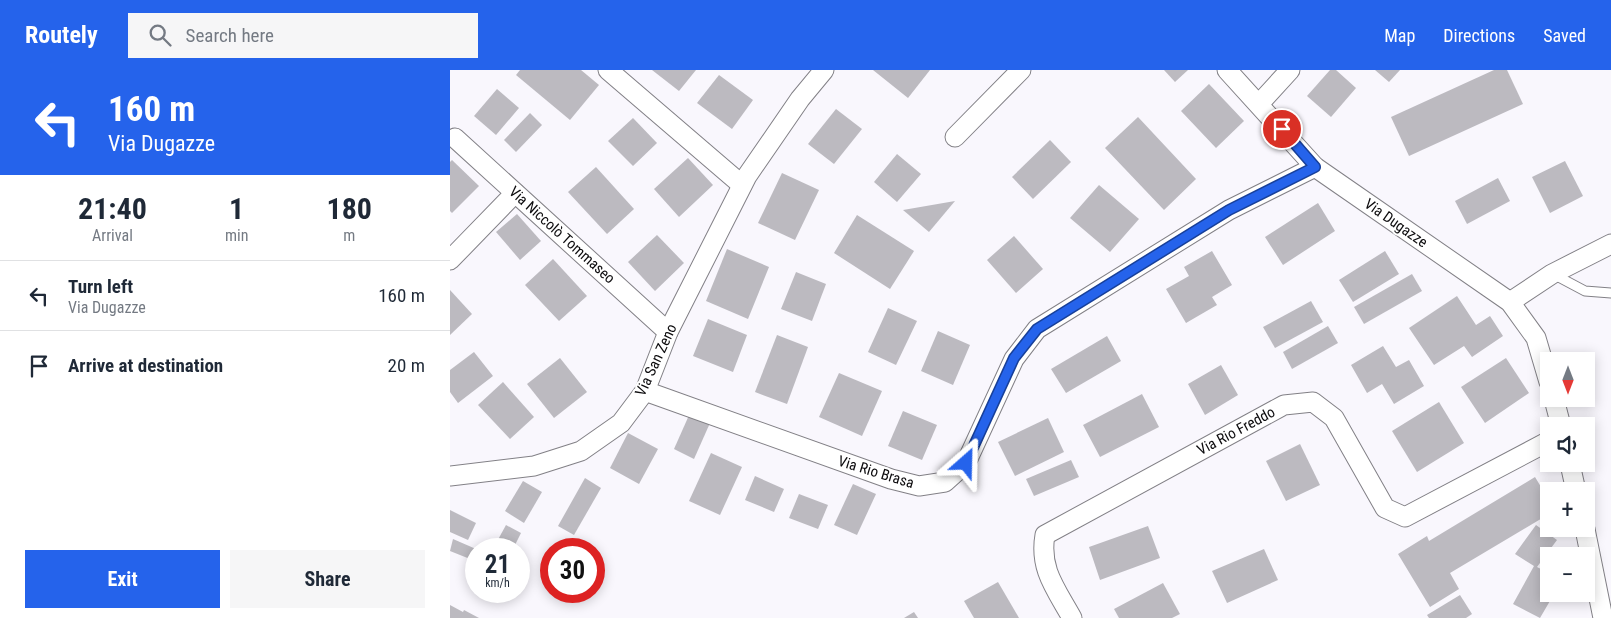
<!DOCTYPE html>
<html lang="en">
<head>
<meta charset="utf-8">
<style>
  body { margin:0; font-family:"Roboto Condensed",sans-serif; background:#f6f6f7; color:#1f2937; height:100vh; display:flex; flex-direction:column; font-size:19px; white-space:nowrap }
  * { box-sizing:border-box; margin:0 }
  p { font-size:16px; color:#747a83 }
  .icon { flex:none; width:28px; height:28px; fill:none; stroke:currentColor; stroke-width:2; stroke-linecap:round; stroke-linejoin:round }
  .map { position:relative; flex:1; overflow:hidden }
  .panel { display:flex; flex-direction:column; background:#fff; width:450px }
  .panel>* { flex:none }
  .banner { background:#2563eb; color:#fff; overflow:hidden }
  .needle { width:32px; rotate:180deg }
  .fabs { position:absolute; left:1090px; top:282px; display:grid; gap:10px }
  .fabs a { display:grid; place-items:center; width:55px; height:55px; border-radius:0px; background:#fff; box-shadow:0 2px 12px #0003; font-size:25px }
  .speed { position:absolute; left:15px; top:468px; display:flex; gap:10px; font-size:25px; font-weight:700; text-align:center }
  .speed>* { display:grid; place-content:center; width:65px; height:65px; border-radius:50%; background:#fff; box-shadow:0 2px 12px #0003; line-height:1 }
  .speed small { font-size:12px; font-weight:400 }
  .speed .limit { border:8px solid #d22; background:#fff; color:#111 }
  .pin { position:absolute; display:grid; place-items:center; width:42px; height:42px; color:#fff; margin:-21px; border:2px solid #fff; border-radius:50%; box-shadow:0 1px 5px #0007 }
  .me { position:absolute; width:55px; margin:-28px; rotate:25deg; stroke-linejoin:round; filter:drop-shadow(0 0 4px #0008) }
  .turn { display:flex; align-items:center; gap:18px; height:105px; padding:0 25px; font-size:22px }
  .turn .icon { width:65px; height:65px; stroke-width:2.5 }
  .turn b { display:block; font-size:35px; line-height:42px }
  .eta { display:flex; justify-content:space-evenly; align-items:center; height:85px; text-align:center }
  .eta b { font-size:30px; font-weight:700; line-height:35px }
  .action { display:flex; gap:10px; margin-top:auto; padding:10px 25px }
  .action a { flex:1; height:58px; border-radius:0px; background:#2563eb; color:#fff; font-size:20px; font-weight:700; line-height:58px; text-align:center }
  .action a+a { background:#f6f6f7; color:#1f2937 }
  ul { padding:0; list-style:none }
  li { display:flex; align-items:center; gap:15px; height:70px; padding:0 25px; border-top:1px solid #e0e1e3 }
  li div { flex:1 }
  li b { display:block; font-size:19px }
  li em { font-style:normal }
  header { display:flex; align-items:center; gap:30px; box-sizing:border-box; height:70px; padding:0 25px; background:#2563eb; color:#fff }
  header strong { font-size:24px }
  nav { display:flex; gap:28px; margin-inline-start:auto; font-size:18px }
  .search { width:350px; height:45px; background:#f6f6f7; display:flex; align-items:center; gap:12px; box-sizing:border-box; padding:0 18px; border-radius:0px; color:#747a83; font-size:19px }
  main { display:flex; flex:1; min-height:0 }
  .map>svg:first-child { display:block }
  .building { fill:#bcbac0 }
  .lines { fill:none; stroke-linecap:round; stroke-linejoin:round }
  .lane-casing { stroke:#828086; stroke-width:11 }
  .street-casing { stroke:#828086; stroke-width:21 }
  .lane { stroke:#fff; stroke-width:9 }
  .street { stroke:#fff; stroke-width:19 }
  .route-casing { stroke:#184099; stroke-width:12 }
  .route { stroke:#2563eb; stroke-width:9 }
  .labels { text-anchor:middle; stroke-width:4; stroke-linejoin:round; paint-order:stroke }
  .street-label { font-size:15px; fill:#0c0b0d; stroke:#fff }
</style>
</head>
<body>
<header>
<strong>Routely</strong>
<div class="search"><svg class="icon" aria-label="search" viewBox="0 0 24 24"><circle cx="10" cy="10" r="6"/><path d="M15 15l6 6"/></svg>Search here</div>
<nav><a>Map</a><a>Directions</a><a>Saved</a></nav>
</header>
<main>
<section class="panel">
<div class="banner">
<div class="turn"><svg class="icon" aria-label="left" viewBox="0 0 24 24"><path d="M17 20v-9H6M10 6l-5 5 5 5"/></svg><div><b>160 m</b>Via Dugazze</div></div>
</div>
<div class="eta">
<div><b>21:40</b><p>Arrival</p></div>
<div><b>1</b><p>min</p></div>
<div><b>180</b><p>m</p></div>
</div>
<ul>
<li><svg class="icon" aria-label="left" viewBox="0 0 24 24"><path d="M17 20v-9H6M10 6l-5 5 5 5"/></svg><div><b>Turn left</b><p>Via Dugazze</p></div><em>160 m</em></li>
<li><svg class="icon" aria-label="arrive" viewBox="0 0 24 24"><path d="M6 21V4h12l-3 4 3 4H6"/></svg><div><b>Arrive at destination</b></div><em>20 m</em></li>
</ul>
<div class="action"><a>Exit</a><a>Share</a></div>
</section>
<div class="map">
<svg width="1161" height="548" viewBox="0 0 1161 548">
  <rect width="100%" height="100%" fill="#f9f7fd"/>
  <g class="building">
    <path d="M70,0H131L149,15L120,50L66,5Z"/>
    <path d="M202,0H246L229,21Z"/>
    <path d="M423,0H480L458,28Z"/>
    <path d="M714,0H738L725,12Z"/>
    <path d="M880,0H886L906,18L881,47L857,26Z"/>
    <path d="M925,0H950L939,12Z"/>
    <path d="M1044,0H1057L1073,34L959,86L941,47Z"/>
    <path d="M269,5L303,30L282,59L247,33Z"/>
    <path d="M759,14L794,51L766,78L731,41Z"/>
    <path d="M47,19L69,38L46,65L24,46Z"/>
    <path d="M386,39L412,59L384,94L358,74Z"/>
    <path d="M80,43L92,55L66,82L54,70Z"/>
    <path d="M688,47L746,109L714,140L655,78Z"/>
    <path d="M183,48L207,73L183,96L158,71Z"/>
    <path d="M600,70L621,92L583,129L562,107Z"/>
    <path d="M447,84L471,104L447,132L424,112Z"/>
    <path d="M238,88L263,115L229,147L204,119Z"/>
    <path d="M2,90L29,116L2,143L0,141V92Z"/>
    <path d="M1115,91L1133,126L1100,143L1082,107Z"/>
    <path d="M146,97L184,139L157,164L118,122Z"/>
    <path d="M332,103L369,120L345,170L308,153Z"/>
    <path d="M1048,108L1060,131L1017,154L1005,131Z"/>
    <path d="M649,115L689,149L660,182L620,148Z"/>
    <path d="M505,131L479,162L453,140Z"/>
    <path d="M868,133L885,161L833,195L815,167Z"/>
    <path d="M67,144L91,171L70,190L46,162Z"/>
    <path d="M407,145L464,181L440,219L384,183Z"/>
    <path d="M207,165L234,193L205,221L178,192Z"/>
    <path d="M564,166L593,199L566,223L537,190Z"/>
    <path d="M277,179L319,197L298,249L256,231Z"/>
    <path d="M762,181L782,215L762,227L767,235L736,253L716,219L739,206L734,197Z"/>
    <path d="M935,181L949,204L903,232L889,210Z"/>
    <path d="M103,189L137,226L109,251L75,215Z"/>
    <path d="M346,202L376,214L362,251L331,239Z"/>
    <path d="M962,204L972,221L914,254L904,237Z"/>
    <path d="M0,220L22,244L0,265Z"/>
    <path d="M1007,226L1026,255L1040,246L1053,266L1022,287L1014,276L984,295L959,258Z"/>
    <path d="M861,231L873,252L825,278L813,257Z"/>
    <path d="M438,238L467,251L446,295L418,282Z"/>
    <path d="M258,249L297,265L283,302L243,286Z"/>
    <path d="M878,256L888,273L842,299L833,282Z"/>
    <path d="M488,261L520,275L503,315L471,301Z"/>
    <path d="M327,265L358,277L337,334L305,322Z"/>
    <path d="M657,266L671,291L616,323L601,299Z"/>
    <path d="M933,276L946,297L959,290L974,316L944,334L932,314L917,323L901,295Z"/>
    <path d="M24,282L43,306L8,333L0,322V300Z"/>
    <path d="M110,288L137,322L104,348L77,314Z"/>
    <path d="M1056,288L1079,323L1035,353L1011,317Z"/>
    <path d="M771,295L788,325L755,345L738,314Z"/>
    <path d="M389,303L432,321L412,366L369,347Z"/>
    <path d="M53,312L84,347L60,369L28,335Z"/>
    <path d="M692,324L709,357L650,387L633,355Z"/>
    <path d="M989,332L1014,373L967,402L942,361Z"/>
    <path d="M453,341L487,355L472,390L438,376Z"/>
    <path d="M240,343L260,353L244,389L224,379Z"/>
    <path d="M598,348L614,382L565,406L548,372Z"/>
    <path d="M178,363L208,379L189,414L160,398Z"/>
    <path d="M850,374L870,415L836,431L816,391Z"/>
    <path d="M261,383L292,397L270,445L239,431Z"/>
    <path d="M621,390L629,407L584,426L576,409Z"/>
    <path d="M305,406L334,419L324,442L295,430Z"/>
    <path d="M1085,407L1099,430V444L1000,503L1009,519L980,537L948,484L977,466L979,471Z"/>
    <path d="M135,408L151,418L124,465L108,456Z"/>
    <path d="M73,411L92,422L74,453L55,441Z"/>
    <path d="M403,414L426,424L407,465L384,455Z"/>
    <path d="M349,424L378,435L368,459L339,448Z"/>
    <path d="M0,440L26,453L18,470L0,462Z"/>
    <path d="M56,455L71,463L63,479H47L44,477Z"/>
    <path d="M1086,455L1107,470L1087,497L1099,503V524H1104L1090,548L1063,534L1084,496L1065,484Z"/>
    <path d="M698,456L710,488L650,510L639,477Z"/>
    <path d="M3,469L26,479L25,491L0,481Z"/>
    <path d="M814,479L828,510L777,533L762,501Z"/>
    <path d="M548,512L569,548H524L514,531Z"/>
    <path d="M713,513L730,544L722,548H669L664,539Z"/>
    <path d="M1010,525L1022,544L1016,548H979L977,545Z"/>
    <path d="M0,535L13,542L14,540L29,548H0Z"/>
    <path d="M464,542L468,548H454Z"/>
  </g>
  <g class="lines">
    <defs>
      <path id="lane" d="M1103,204L1135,221L1161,223"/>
      <g id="street">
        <path d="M158,0L292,115"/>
        <path d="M777,0L865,97L1060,232L1086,268L1099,312"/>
        <path d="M809,34L840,0"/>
        <path d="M505,67L571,0"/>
        <path d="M5,68L218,262"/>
        <path d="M0,190L65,123"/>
        <path d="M1060,232L1102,204L1161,174"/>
        <path d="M195,321L441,409L469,416L495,412L516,393L564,289L587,259L779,140L865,97"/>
        <path d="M1104,329L1111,356"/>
        <path d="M1120,394L1126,421"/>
        <path d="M0,406L84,396L131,381L171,353L195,321L218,262L297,106L350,29L374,0"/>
        <path d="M1135,459L1153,548"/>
        <path d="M622,548C606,519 589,499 595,465L834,335L863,332L884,348L935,438L955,447L1099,371"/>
      </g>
    </defs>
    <use href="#lane" class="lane-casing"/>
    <use href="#street" class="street-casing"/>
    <use href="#lane" class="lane"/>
    <use href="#street" class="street"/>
  </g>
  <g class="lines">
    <defs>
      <path id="route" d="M516,393L564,288L587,259L779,140L865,97L832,59"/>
    </defs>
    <use href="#route" class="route-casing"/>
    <use href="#route" class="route"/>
  </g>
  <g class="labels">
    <g class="street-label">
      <text transform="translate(946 153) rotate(35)" y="5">Via Dugazze</text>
      <text transform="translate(112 165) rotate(42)" y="5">Via Niccolò Tommaseo</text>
      <text transform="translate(206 290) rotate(-65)" y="5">Via San Zeno</text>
      <text transform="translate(786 361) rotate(-28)" y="5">Via Rio Freddo</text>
      <text transform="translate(426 402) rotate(17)" y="5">Via Rio Brasa</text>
    </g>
  </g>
</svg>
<div class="fabs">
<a><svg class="needle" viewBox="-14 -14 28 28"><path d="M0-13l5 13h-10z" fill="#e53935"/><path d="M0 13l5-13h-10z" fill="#747a83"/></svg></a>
<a><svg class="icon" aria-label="sound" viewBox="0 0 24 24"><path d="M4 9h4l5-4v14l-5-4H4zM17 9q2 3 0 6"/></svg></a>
<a>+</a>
<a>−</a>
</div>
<div class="speed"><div>21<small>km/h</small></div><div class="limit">30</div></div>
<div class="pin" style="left:832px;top:59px;background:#d93025"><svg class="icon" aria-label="arrive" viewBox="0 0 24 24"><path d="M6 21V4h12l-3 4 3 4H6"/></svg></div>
<svg class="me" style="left:516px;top:393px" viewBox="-20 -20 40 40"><path d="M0-17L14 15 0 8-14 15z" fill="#2563eb" stroke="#fff" stroke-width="4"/></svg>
</div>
</main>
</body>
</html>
